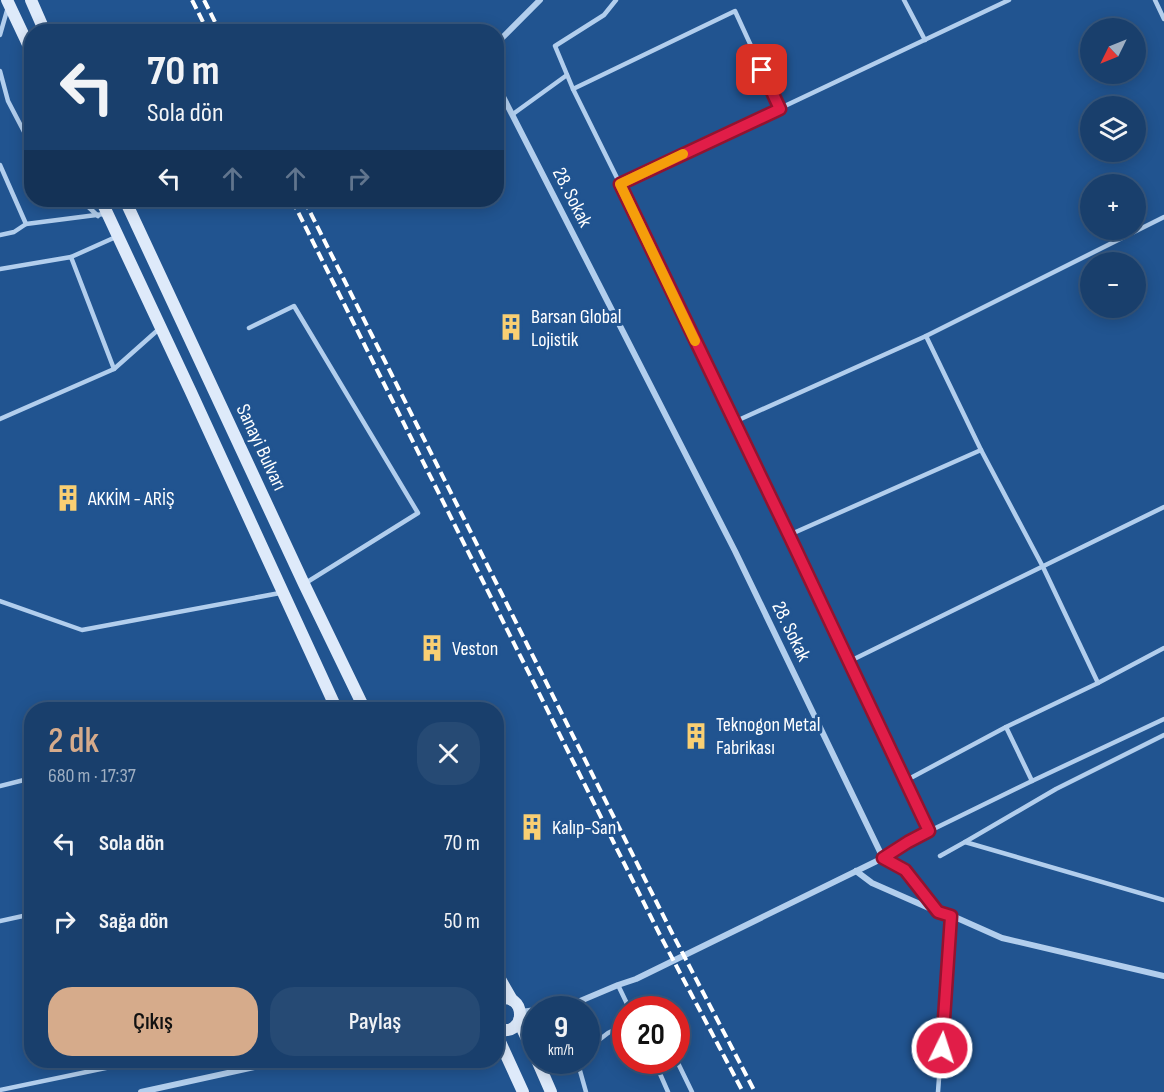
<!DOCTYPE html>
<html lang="tr">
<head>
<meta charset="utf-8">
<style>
  body { margin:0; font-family:"Sofia Sans Condensed",sans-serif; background:#264a74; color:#f1f3f6; height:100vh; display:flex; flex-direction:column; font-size:22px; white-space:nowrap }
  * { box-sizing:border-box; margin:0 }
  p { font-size:20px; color:#9fafc2 }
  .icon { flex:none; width:33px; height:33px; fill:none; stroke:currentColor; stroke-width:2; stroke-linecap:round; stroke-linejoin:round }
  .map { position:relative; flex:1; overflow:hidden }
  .details { position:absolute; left:24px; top:702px; width:480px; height:366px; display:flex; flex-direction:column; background:#193f6c; border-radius:24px; box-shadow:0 3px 15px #0003,0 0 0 2px #37587f }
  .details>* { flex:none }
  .top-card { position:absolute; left:24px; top:24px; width:480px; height:183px; border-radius:24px; box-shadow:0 3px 15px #0003,0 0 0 2px #37587f; background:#193f6c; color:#f1f3f6; overflow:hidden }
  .needle { width:39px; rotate:227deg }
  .tools { position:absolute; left:1080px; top:18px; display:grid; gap:12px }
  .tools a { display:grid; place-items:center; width:66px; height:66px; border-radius:50%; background:#193f6c; box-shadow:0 3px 15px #0003,0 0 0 2px #37587f; font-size:30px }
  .speed { position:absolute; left:522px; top:996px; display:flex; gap:12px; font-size:30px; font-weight:700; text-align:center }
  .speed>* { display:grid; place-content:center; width:78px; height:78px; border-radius:50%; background:#193f6c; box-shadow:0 3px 15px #0003,0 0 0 2px #37587f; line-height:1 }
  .speed small { font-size:15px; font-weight:400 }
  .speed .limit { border:9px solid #d22; background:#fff; color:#111 }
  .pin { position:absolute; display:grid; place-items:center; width:51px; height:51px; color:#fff; margin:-26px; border-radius:12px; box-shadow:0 3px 9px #0006 }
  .me { position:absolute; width:66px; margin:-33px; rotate:4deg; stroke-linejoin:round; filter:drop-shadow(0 0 4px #0008) }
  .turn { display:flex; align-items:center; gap:21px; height:126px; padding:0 24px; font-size:27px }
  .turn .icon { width:78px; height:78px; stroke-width:2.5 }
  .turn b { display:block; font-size:42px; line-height:51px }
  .lanes { display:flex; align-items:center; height:57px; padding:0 24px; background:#0003; justify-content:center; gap:30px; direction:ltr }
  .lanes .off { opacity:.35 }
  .round { display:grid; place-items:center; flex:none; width:63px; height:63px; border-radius:24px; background:#264a74 }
  .summary { display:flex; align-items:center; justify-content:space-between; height:102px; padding:0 24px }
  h1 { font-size:36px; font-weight:600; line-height:45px; color:#d6ab8b }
  .primary-button { display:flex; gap:12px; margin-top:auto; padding:12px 24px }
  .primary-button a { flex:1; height:69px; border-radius:24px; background:#d6ab8b; color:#111; font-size:24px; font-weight:600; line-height:69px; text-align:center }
  .primary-button a+a { background:#264a74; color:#f1f3f6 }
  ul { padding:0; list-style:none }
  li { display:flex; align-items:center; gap:18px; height:78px; padding:0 24px }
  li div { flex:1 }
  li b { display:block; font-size:22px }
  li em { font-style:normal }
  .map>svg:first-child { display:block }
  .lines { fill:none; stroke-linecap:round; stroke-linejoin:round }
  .lane { stroke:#b2ceed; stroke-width:4.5 }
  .street { stroke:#b2ceed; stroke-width:6 }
  .secondary { stroke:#deeafa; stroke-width:12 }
  .rail { stroke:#fff; stroke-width:4; stroke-dasharray:10 4.5; stroke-linecap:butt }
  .route-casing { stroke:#92132f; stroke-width:15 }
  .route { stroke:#e11d48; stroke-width:10 }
  .slow { stroke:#f59e0b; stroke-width:10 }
  .labels { text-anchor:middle; stroke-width:6; stroke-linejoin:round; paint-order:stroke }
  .street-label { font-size:20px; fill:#fff; stroke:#215490 }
  .poi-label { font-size:20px; fill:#fff; stroke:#215490; text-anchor:start }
</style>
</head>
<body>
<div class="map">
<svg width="1164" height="1092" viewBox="0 0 1164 1092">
  <rect width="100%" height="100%" fill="#215490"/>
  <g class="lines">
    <g class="lane">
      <path d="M616,0L604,15L555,46L573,89L620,184L789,535L929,832"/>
      <path d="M904,0L925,40"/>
      <path d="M1155,0L1164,19"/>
      <path d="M0,35L8,7"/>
      <path d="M0,71L8,101L32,147"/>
      <path d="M573,89L735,11L780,109"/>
      <path d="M513,114L567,75"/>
      <path d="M0,165L26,224"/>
      <path d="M620,184L1009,0"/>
      <path d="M81,200L98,216"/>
      <path d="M0,235L14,232L26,224L104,214"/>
      <path d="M71,257L118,236"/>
      <path d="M0,269L71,257L114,369"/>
      <path d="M249,328L294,306L418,513L304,584"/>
      <path d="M926,336L981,450L1043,567L1098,683"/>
      <path d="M0,419L114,369L159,329"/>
      <path d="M734,422L926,336L1164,217"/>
      <path d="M789,535L981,450"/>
      <path d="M0,601L82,630L280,593"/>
      <path d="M848,662L1164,507"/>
      <path d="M1006,727L1032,781"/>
      <path d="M905,781L1006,727L1098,683L1164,648"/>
      <path d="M0,786L32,778"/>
      <path d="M965,842L1164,900"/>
      <path d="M940,856L965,842L1056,789L1164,735"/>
      <path d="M883,858L907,842L1032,781L1164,719"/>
      <path d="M0,921L32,914"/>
      <path d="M618,985L630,1010"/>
      <path d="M586,1050L608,1033L626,1024"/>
      <path d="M676,1059L692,1092"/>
      <path d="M577,1060L586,1092"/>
      <path d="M654,1060L668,1092"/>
      <path d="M0,1090L144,1060"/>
      <path d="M938,1092L951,916"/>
    </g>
    <g class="street">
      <path d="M496,49L498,42L540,0"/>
      <path d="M496,83L735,551L883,858L636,979L618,985L573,1004L537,1010"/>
      <path d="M856,871L872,883L938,912L905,870L883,858"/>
      <path d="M938,912L957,918L1002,938L1164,976"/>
      <path d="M521,1012L536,1010"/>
      <path d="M141,1092L287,1060"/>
    </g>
    <g class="secondary">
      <path d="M7,0L32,53"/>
      <path d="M31,0L45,32"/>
      <path d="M101,200L190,390L337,710"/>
      <path d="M125,200L304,584L365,710"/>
      <path d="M496,972L512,1000"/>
      <path d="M496,1000C528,988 528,1041 496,1028"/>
      <path d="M568,1010L573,1004"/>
      <path d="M519,1022L536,1058"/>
      <path d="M496,1033L523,1092"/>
      <path d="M537,1060L551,1092"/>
    </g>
    <g class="rail">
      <path d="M192,0L208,32"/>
      <path d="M204,0L220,32"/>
      <path d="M292,200L660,935L743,1092"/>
      <path d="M304,200L671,931L755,1092"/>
    </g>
  </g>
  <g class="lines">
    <defs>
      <path id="route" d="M762,70L780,109L620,184L789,535L929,831L908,842L883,858L905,870L938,912L951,916L942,1048"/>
    </defs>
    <use href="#route" class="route-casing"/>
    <use href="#route" class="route"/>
    <path class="slow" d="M683,154L620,184L695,341"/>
  </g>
  <defs>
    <symbol id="building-bare" viewBox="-9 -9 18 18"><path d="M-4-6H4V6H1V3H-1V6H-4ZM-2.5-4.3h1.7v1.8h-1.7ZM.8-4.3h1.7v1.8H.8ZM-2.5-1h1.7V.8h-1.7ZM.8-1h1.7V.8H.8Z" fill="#f9cf73" stroke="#215490" stroke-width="2.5" paint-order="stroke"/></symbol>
  </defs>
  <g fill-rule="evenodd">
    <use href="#building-bare" x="492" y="308" width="38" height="38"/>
    <use href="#building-bare" x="49" y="479" width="38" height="38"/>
    <use href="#building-bare" x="413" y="629" width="38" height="38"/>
    <use href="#building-bare" x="677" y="717" width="38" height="38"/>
    <use href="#building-bare" x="513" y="808" width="38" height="38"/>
  </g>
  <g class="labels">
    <g class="street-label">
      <text transform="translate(573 197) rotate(63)" y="7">28. Sokak</text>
      <text transform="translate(262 447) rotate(65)" y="7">Sanayi Bulvarı</text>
      <text transform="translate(792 631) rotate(64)" y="7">28. Sokak</text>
    </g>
    <g class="poi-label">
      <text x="531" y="323">Barsan Global<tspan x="531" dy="23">Lojistik</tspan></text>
      <text x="88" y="505">AKKİM - ARİŞ</text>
      <text x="452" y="655">Veston</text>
      <text x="716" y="731">Teknogon Metal<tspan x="716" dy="23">Fabrikası</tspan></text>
      <text x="552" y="834">Kalıp-San</text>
    </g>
  </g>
</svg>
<div class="tools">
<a><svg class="needle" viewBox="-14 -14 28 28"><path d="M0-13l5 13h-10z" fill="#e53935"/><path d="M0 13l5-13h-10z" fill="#9fafc2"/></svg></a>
<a><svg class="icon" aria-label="layers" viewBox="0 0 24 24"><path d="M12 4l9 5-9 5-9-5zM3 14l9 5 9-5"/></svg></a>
<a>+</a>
<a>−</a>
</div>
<div class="speed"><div>9<small>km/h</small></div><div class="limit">20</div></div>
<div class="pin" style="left:762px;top:70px;background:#d93025"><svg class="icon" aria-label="arrive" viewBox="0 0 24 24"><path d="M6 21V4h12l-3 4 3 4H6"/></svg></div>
<svg class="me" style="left:942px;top:1048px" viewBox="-20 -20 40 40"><circle r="17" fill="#e11d48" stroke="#fff" stroke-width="3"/><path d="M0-11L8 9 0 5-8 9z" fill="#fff"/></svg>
<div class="top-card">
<div class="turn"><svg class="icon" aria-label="left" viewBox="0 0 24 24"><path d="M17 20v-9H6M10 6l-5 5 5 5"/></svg><div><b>70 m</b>Sola dön</div></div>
<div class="lanes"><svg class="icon" aria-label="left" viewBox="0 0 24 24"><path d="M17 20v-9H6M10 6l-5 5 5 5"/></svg><svg class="icon off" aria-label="ahead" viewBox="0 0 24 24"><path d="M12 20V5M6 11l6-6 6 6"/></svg><svg class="icon off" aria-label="ahead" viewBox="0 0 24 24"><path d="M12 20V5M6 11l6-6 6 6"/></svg><svg class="icon off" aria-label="right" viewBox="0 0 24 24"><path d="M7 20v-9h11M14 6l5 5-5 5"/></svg></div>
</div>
<section class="details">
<div class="summary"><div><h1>2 dk</h1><p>680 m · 17:37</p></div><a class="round"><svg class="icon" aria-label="close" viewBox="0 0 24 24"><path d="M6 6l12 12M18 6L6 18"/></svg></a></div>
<ul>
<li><svg class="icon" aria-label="left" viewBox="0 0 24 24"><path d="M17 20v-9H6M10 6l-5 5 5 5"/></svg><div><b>Sola dön</b></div><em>70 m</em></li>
<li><svg class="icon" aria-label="right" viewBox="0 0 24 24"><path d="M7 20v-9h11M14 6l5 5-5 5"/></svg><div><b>Sağa dön</b></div><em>50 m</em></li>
</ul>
<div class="primary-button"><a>Çıkış</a><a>Paylaş</a></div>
</section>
</div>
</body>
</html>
